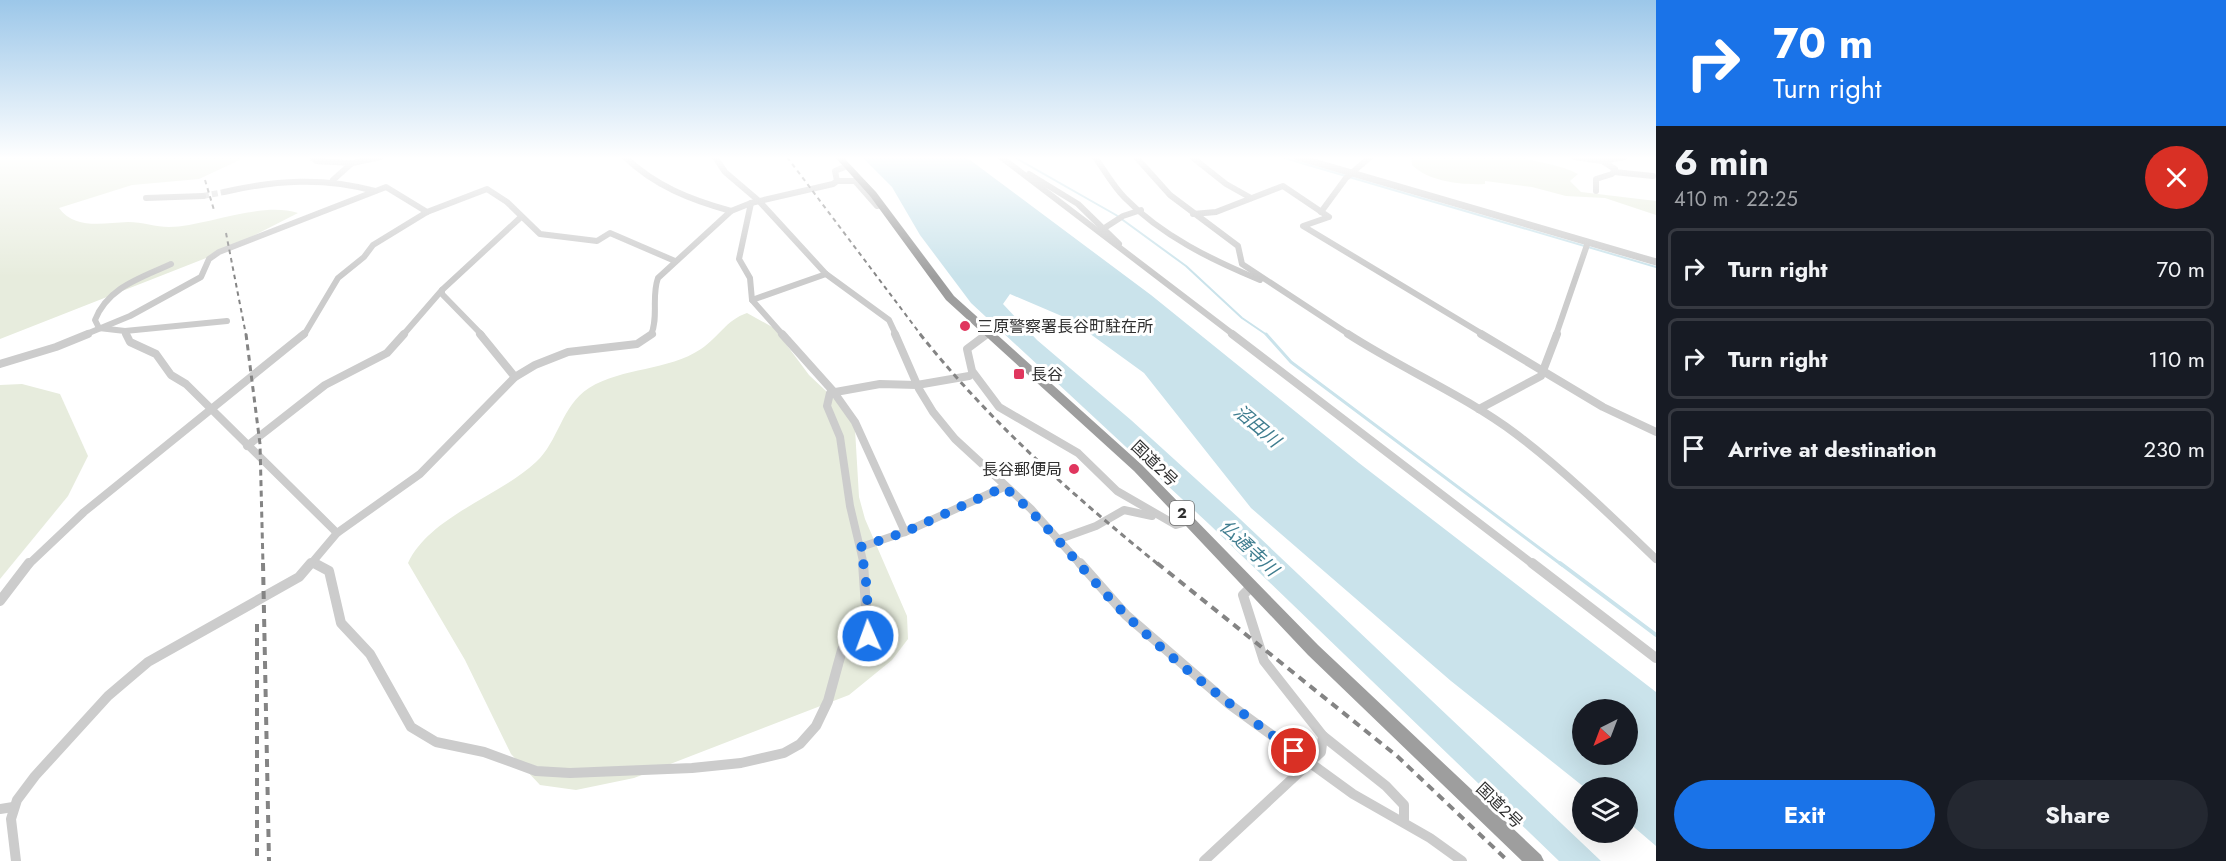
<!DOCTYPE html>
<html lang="en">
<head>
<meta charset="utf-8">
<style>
  body { margin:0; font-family:Jost,"Noto Sans JP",sans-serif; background:#242831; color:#f1f3f6; height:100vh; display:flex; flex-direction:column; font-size:22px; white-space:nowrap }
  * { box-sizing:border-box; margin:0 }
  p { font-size:20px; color:#9ea1a6 }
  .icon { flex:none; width:33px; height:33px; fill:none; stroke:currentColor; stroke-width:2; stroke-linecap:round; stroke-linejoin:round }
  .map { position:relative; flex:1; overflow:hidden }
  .drawer { display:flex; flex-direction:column; background:#171b24; width:570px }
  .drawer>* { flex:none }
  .guide { background:#1a73e8; color:#fff; overflow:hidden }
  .needle { width:39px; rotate:222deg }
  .tools { position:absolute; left:1572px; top:699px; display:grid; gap:12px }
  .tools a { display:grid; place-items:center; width:66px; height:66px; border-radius:50%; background:#171b24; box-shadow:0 6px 24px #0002; font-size:30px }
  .pin { position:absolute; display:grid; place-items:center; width:51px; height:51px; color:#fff; margin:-26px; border:3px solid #fff; border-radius:50%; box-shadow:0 2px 6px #0007 }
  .me { position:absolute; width:66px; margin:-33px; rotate:358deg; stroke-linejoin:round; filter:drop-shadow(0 0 4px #0008) }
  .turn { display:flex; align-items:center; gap:21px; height:126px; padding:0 18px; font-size:27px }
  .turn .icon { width:78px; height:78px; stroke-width:2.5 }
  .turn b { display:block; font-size:42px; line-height:51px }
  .round { display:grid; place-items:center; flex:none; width:63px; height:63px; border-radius:32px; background:#242831 }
  .overview { display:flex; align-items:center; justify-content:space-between; height:102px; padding:0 18px }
  h1 { font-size:36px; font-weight:700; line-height:45px }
  .action { display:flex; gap:12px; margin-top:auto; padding:12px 18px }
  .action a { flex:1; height:69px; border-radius:36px; background:#1a73e8; color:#fff; font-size:24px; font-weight:700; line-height:69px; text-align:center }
  .action a+a { background:#242831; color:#f1f3f6 }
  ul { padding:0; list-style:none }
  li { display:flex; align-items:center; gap:18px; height:81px; margin:0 12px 9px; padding:0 6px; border:3px solid #363941; border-radius:9px }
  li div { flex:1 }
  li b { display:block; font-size:22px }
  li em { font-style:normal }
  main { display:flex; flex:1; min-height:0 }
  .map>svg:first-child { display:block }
  .green { fill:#e7ecdd }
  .water { fill:#cae3eb; fill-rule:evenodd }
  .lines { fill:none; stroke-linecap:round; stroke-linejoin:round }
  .stream-far2 { stroke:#cae3eb; stroke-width:2 }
  .stream-far1 { stroke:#cae3eb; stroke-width:3 }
  .stream { stroke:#cae3eb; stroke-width:4 }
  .minor-tunnel { stroke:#d5d5d5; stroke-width:6; stroke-dasharray:6 3; stroke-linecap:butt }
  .minor-far2 { stroke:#ccc; stroke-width:6 }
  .minor-far1 { stroke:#ccc; stroke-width:8 }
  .minor { stroke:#ccc; stroke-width:10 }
  .tertiary { stroke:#ccc; stroke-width:7 }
  .trunk { fill:#9e9e9e; fill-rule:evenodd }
  .rail-far2 { stroke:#848484; stroke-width:2; stroke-dasharray:4.5 4; stroke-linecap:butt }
  .rail-far1 { stroke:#848484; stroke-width:3; stroke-dasharray:6 4.5; stroke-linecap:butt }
  .rail { stroke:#848484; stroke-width:4; stroke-dasharray:8 6; stroke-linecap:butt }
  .route { stroke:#1a73e8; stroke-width:10; stroke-dasharray:0 18 }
  .poi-dot { fill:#e0365e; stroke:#fff; stroke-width:2 }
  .labels { text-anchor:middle; stroke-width:6; stroke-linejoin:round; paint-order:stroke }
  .shield { fill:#fff; stroke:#6d6d6d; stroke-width:1.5 }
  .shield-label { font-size:15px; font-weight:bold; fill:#2f2f2f }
  .poi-label { font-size:16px; fill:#2f2f2f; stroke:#fff; text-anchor:start }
  .street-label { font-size:16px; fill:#2f2f2f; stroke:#fff }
  .water-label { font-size:18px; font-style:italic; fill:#3f7d8f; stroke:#fff }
</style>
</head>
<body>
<main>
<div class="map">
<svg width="1656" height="861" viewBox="0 0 1656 861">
  <rect width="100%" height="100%" fill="#fff"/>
  <g class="green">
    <path d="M0,157H246L199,179L132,185L59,208C75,230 104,223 128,222C142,222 156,227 169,227C207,226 261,201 298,213L224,251L0,339Z"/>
    <path d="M1411,157H1523C1541,164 1560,164 1578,174L1570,181L1581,192L1656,201V215L1605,198L1566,196L1532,187L1485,181V184C1461,185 1430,182 1412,165Z"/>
    <path d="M747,313L774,328L809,375L844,408L855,429L859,497L865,519L907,616L908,639L892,660L849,695L634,778L576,790L540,785L511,754L465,660L408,563C430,516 500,496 536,462C559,441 561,406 589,388C623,367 668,371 701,349C719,337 726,320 747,313Z"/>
    <path d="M22,384L60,394L88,456L68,496L0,579V385Z"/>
  </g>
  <path class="water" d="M862,157H966L1151,295L1359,463L1656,692V846L1628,822V788L1584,787L1451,681L1251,508L1144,373L1071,320L1010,294L1003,304L1037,340L1131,420L1240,519L1601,861H1559L1210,525L971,303L920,235L892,187ZM1582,710H1628V754H1582Z"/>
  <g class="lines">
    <g class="stream-far2">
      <path d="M1014,157L1116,215L1186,266L1242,318L1267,335"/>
      <path d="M1281,157L1656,267"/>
    </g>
    <path class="stream-far1" d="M1266,334L1291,362L1562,565"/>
    <path class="stream" d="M1560,563L1656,635"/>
    <path class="minor-tunnel" d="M203,196L224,192"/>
    <g class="minor-far2">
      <path d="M312,157L316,161L352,163L381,157"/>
      <path d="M625,157C655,186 691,200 731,211"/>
      <path d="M715,157L725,172L759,201L826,274L889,320L896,335"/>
      <path d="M1001,157L1234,335"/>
      <path d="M1095,157C1105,171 1113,186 1125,198C1162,236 1212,260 1260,280"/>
      <path d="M1136,157L1170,195L1238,246L1242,264L1350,335"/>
      <path d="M1192,157L1226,184L1251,198"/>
      <path d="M1574,157L1602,161L1624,157"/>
      <path d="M1614,172L1653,176"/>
      <path d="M1029,174L1078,204L1119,244"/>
      <path d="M333,180L352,163"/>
      <path d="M837,181H855L877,206L881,205"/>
      <path d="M1596,191V179L1612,174L1615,169L1602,161"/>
      <path d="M224,192C276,180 324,177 375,191"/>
      <path d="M146,198L203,196"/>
      <path d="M751,203L739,259L750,278L752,300L783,335"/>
      <path d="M1321,212L1346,178L1370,157"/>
      <path d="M1193,214L1216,212L1283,186L1329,217L1303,226L1484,335"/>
      <path d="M1106,227L1123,216L1141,210"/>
      <path d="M752,300L826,274"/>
      <path d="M125,331L227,321"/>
      <path d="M84,335L130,316L201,277L209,259L219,252L386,187L427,212"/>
      <path d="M127,335L125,331L99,328L95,320C108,287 141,278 171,264"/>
      <path d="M304,335L338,278L364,257L373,245L427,212L487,189L507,202L540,234L597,241L610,233L675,261"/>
      <path d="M403,335L442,290"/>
      <path d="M482,335L442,294V290L521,217"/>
      <path d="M651,335C659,317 651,297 658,278L731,211L751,203L833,184L837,181L835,171L847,166"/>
      <path d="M985,335L988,333"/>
      <path d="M1556,335L1588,242"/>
    </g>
    <g class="minor-far1">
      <path d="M126,334L130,342L156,354L171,375L186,384L337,533"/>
      <path d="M480,334L515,377"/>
      <path d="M782,334L833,391L855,422L905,532"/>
      <path d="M895,334L919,389L933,412L955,439L1031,509L1081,565"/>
      <path d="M987,334L967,349L972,371L999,407L1078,453L1117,491L1176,525L1190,521"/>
      <path d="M1232,334L1534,565"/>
      <path d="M1348,334C1402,369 1464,395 1516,434C1566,472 1611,516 1656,559"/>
      <path d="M1481,334L1603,407L1656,432"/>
      <path d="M0,364L56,347L88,334"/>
      <path d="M1479,409L1541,376L1557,334"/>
      <path d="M247,446L325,385L387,353L404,334"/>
      <path d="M1057,540L1096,526L1124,510L1152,516"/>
      <path d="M861,547L905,532L1004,487"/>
      <path d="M314,563L317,565"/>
      <path d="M28,565L84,512L304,334"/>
      <path d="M310,565L337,533L420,474L515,377L535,365L568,352L637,344L652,334"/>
      <path d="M864,565L850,506L840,437L827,406L830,393L880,384L917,385L969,376"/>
    </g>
    <g class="minor">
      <path d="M314,563L329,571L341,623L370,654L411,727L436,742L484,752L536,771L570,773L692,768L741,763L784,753L800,744L816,726L828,701L842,650L868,636L863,563"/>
      <path d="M1080,563L1126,615L1229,704L1353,794L1430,838L1462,861"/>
      <path d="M1532,563L1656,658"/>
      <path d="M0,601L29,563"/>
      <path d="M1323,736L1386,786L1404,805V821"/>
      <path d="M0,809L13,807"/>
      <path d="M16,861L11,819L17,800L35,776L108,696L148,662L299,577L311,563"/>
      <path d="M1204,861L1321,752L1323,736L1264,661L1243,595L1251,587"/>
    </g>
    <path class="tertiary" d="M1297,157L1656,262"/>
    <path class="trunk" d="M835,157H843L876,192L954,296L1142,465L1318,645L1541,855L1544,861H1522L1308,655L1134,471L946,300L870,196Z"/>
    <g class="rail-far2">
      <path d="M787,157L921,335"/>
      <path d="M205,180L214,210"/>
      <path d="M226,233L246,335"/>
    </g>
    <g class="rail-far1">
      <path d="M246,334L260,444L263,565"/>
      <path d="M920,334C991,423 1070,493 1159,565"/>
    </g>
    <g class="rail">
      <path d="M263,563L269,861"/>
      <path d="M1157,563L1397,756L1508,861"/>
      <path d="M257,624V861"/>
    </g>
  </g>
  <linearGradient id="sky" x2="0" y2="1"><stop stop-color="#9cc7e9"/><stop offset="0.57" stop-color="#fff"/><stop offset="1" stop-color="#fff" stop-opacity="0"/></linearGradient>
  <rect width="1656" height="277" fill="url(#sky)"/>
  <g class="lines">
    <path class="route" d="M868,636L867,589L861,547L905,532L1004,487C1050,525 1084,574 1127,616C1178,666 1236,709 1294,751"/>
  </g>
  <g class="poi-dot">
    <circle cx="965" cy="326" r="6"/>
    <rect x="1013" y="368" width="12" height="12" rx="3"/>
    <circle cx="1074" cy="469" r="6"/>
  </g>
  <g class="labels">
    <rect class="shield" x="1170" y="501" width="24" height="24" rx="4.5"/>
    <g class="shield-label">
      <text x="1182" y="518">2</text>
    </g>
    <g class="poi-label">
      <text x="977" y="332">三原警察署長谷町駐在所</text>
      <text x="1031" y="380">長谷</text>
      <text x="1062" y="475" text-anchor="end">長谷郵便局</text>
    </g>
    <g class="street-label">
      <text transform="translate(1155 463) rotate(44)" y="6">国道2号</text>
      <text transform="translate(1500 805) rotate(44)" y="6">国道2号</text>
    </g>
    <g class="water-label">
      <text transform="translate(1257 426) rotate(40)" y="6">沼田川</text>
      <text transform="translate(1249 548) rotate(43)" y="6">仏通寺川</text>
    </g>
  </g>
</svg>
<div class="tools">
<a><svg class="needle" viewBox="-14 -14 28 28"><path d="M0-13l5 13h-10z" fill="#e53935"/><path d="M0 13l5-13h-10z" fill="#9ea1a6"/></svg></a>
<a><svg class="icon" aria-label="layers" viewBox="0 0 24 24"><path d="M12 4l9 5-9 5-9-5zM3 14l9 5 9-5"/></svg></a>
</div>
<div class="pin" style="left:1294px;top:751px;background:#d93025"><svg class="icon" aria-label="arrive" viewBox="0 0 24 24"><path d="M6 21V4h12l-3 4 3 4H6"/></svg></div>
<svg class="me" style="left:868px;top:636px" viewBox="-20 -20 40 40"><circle r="17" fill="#1a73e8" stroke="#fff" stroke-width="3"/><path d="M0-11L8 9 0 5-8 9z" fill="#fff"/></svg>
</div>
<section class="drawer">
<div class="guide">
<div class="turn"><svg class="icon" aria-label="right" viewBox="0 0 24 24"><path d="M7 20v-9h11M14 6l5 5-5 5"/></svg><div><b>70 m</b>Turn right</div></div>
</div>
<div class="overview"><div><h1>6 min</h1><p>410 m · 22:25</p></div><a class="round" style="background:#d93025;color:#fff"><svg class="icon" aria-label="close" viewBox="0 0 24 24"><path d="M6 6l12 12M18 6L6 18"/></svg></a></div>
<ul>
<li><svg class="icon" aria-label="right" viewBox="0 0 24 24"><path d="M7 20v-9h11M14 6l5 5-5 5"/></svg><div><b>Turn right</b></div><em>70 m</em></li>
<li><svg class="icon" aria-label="right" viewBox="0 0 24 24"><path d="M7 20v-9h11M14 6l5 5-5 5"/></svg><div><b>Turn right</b></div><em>110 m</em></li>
<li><svg class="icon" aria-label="arrive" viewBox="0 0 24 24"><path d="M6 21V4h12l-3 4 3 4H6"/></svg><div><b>Arrive at destination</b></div><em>230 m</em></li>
</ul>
<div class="action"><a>Exit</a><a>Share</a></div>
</section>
</main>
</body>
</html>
